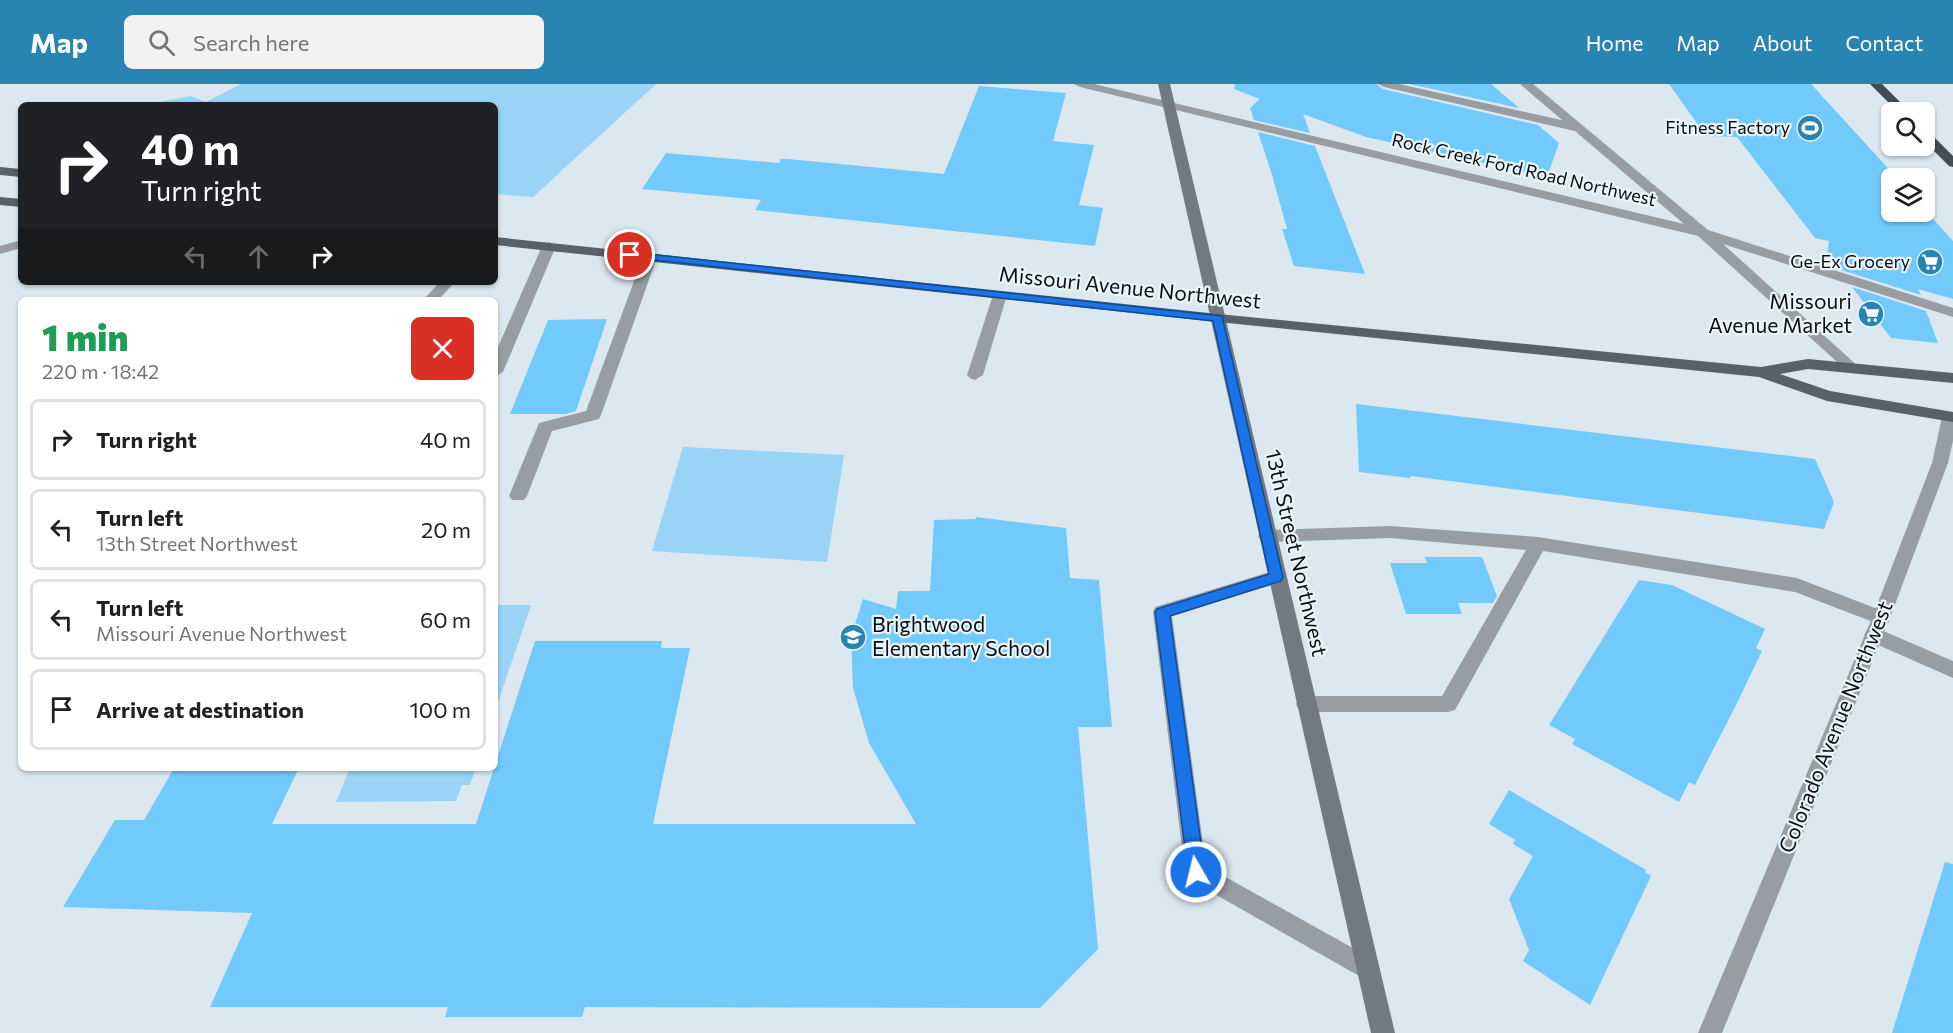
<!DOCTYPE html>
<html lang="en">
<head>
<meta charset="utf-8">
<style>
  body { margin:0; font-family:Commissioner,sans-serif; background:#f2f2f2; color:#202124; height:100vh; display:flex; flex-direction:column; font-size:22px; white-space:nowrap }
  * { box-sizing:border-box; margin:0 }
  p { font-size:20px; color:#757577 }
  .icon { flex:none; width:33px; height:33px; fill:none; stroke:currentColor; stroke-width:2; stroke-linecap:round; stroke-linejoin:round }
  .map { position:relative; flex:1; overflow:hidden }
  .drawer { position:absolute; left:18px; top:213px; width:480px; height:474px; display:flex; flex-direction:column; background:#fff; border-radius:9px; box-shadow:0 2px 4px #0004 }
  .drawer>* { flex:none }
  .guide { position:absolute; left:18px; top:18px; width:480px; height:183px; border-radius:9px; box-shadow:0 2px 4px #0004; background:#202124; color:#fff; overflow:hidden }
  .tools { position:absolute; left:1881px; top:18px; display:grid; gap:12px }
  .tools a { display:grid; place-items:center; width:54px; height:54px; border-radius:9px; background:#fff; box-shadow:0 2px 4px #0004; font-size:30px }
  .pin { position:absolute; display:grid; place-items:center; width:51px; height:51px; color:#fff; margin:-26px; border:3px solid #fff; border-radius:50%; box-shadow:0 2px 6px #0007 }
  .me { position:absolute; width:66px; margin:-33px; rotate:352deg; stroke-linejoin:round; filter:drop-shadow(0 0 4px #0008) }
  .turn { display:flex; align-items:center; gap:21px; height:126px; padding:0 24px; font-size:27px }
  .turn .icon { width:78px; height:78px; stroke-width:2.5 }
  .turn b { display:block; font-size:42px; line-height:51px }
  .lanes { display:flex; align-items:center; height:57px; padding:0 24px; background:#0003; justify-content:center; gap:30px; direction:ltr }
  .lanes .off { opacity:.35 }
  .round { display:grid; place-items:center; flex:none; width:63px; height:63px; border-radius:9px; background:#f2f2f2 }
  .headline { display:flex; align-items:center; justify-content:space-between; height:102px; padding:0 24px }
  h1 { font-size:36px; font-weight:800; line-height:45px; color:#1e9e55 }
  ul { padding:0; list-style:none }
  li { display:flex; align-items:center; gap:18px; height:81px; margin:0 12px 9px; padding:0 12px; border:3px solid #e0e0e0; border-radius:9px }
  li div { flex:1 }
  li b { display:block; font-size:22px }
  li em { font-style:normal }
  header { display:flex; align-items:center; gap:36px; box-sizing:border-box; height:84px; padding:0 30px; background:#2884b1; color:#fff }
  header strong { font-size:28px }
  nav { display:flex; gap:33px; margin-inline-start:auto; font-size:21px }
  .search { width:420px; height:54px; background:#f2f2f2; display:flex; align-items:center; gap:15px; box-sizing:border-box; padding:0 21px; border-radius:9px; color:#757577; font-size:22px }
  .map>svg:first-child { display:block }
  .green { fill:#99d3f5 }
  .building { fill:#71cafb }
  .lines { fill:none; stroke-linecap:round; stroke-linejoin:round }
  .lane { fill:#979da0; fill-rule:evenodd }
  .street { fill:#979da0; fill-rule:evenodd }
  .secondary { fill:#727a7f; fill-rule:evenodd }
  .primary { fill:#576167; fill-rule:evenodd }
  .highway { fill:#414c53; fill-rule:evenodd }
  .route { fill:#1a73e8; stroke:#114b97; stroke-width:1.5 }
  .labels { text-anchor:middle; stroke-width:4.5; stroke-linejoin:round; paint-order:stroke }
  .far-poi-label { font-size:18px; fill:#0a0e11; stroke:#e8f5fd; text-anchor:end }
  .far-street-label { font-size:18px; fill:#0a0e11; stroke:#e8f5fd }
  .street-label { font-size:21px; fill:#0a0e11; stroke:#e8f5fd }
  .poi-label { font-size:21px; fill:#0a0e11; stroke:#e8f5fd; text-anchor:end }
</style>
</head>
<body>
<header>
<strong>Map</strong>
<div class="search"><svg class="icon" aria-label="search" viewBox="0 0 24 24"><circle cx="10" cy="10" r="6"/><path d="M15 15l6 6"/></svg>Search here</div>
<nav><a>Home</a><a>Map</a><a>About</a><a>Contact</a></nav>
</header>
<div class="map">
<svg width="1953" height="949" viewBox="0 0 1953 949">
  <rect width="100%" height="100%" fill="#dbe8f0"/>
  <g class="green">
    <path d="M241,0H656L533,113L495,110V21H145L190,12L206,18Z"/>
    <path d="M683,363L844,371L827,478L652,467Z"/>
    <path d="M495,521H531L495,627Z"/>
    <path d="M350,684H476L470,701H462L456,717L336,718Z"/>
  </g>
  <g class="building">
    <path d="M1235,0H1376L1383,5L1538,41L1559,59L1547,93L1366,53L1303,30L1310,49L1254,36L1250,24L1260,15L1234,5Z"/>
    <path d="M1409,0H1491L1519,24Z"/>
    <path d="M1669,0H1811L1897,94H1892V128H1924V125L1953,157V215L1918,205L1921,211L1838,185L1827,171L1829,157L1815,154L1737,53L1706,52Z"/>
    <path d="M979,2L1066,9L1053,57L1094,61L1079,121L1103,124L1095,162L755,126L761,116L642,105L666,69L779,79L781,75H788L944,90Z"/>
    <path d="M1258,48L1315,62L1365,190L1294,182L1282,145H1287L1272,91Z"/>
    <path d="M1852,203L1926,227L1938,259L1891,254Z"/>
    <path d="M607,235L576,327L566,330H510L548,236Z"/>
    <path d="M1356,320L1815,375L1834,418L1824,445L1411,392L1410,394L1359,388Z"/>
    <path d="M976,433L1066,444L1070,494L1099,496L1112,643H1078L1098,865L1040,924L585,923L582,933H445L448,923H210L252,829L63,823L115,736H144L174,684H299L272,740H476L535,557H662L661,564H690L653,740H916L869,659L853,604L851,552L863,515L896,525L898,507H930L934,436L976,435Z"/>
    <path d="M1425,473H1482L1497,512L1493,519H1458L1462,530H1406L1390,479H1427Z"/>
    <path d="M1639,496L1672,501L1765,545L1756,564L1762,567L1735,623L1695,701L1689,698L1679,718L1572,660L1575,655L1549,641Z"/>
    <path d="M1509,706L1646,786L1645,788L1651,792L1590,921L1523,877L1529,866L1509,815L1533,772L1513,760L1515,756L1489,740Z"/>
    <path d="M1945,778L1953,780V949H1892Z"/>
  </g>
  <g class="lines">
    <g class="lane">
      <path d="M1378,0H1399L1579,40L1585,44L1579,48L1384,3Z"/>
      <path d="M549,158L556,162L503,288L495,293V270L542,162Z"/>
      <path d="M650,169L657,173L601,331L599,335L552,347L527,412L524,416H512L509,412L539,339L586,327L643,173Z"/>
      <path d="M440,198H455L438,216H423Z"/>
      <path d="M1000,207L1007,211L983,291L975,296L970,294L967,291L993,211Z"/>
      <path d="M1390,442L1538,453L1797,494L1888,529L1890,534L1888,539L1881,541L1795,508L1543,467L1455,626L1448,628H1306L1299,626L1296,620L1299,614L1306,612H1442L1526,466L1390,454L1267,458L1261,457L1258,452L1261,447L1267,446Z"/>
      <path d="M1276,486L1282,488L1285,493L1282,498L1172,532L1206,782L1376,877L1380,885L1376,893L1368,897L1188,795L1185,788L1153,528L1155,523Z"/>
      <path d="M1874,543L1953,577V594L1867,556L1864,551L1867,546Z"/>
    </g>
    <g class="street">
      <path d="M1074,0H1094L1684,140L1520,0H1533L1708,146L1953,224V233L1723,160L1860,284L1857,287H1847L1698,152L1080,3Z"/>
      <path d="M21,156V164L0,170V162Z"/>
      <path d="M1950,328L1953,329V357L1948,379L1890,534L1722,949H1698L1872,534L1932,379L1942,333L1944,329Z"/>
    </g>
    <path class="secondary" d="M1158,0H1170L1395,949H1371Z"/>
    <g class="primary">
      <path d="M0,83L21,85V93L0,91Z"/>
      <path d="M0,113L21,115V123L0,121Z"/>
      <path d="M495,153L1218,230L1761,283L1808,275L1953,289V299L1808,285L1780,290L1830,307L1953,328V338L1827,317L1759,293L1218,238L495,161Z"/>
    </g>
    <g class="highway">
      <path d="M1870,0H1882L1910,28H1898Z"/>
      <path d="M1924,47H1928L1953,72V83L1949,82L1924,57Z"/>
    </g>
  </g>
  <path class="route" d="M630,168L1222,232L1283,493L1281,497L1170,532L1205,788L1202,793L1196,796L1190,793L1188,788L1155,528L1157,525L1269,490L1213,237L626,173L625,171Z"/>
  <defs>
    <symbol id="stadium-disc" viewBox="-11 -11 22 22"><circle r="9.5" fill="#2884b1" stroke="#e8f5fd"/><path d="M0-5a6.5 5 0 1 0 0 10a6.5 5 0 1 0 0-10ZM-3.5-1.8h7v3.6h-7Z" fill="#fff"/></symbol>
    <symbol id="supermarket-disc" viewBox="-11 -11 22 22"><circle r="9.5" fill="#2884b1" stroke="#e8f5fd"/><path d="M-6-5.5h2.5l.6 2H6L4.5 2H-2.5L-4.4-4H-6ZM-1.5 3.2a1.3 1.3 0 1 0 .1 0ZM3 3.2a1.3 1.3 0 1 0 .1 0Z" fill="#fff"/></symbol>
    <symbol id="school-disc" viewBox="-11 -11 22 22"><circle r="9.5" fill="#2884b1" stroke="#e8f5fd"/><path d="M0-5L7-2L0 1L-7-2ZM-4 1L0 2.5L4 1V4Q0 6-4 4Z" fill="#fff"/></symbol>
  </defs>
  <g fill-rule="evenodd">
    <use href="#stadium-disc" x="1795" y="29" width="30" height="30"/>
    <use href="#supermarket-disc" x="1915" y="163" width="30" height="30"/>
    <use href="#supermarket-disc" x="1856" y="215" width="30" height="30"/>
    <use href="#school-disc" x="838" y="538" width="30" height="30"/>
  </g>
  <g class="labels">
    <g class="far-poi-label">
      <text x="1790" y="50">Fitness Factory</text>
      <text x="1910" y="184">Ge-Ex Grocery</text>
    </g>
    <g class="far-street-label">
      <text transform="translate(1524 86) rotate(13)" y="6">Rock Creek Ford Road Northwest</text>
    </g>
    <g class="street-label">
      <text transform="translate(1130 204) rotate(6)" y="7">Missouri Avenue Northwest</text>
      <text transform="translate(1296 469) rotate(77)" y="7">13th Street Northwest</text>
      <text transform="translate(1836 643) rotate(-68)" y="7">Colorado Avenue Northwest</text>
    </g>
    <g class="poi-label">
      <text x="1852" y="225">Missouri<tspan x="1852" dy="24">Avenue Market</tspan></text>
      <text x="872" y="548" text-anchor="start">Brightwood<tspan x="872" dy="24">Elementary School</tspan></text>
    </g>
  </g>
</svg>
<div class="tools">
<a><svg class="icon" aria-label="search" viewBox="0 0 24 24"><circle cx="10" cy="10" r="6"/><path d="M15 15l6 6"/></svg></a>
<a><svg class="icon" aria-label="layers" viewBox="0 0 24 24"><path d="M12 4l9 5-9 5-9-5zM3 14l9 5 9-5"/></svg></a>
</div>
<div class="pin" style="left:630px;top:171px;background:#d93025"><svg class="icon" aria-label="arrive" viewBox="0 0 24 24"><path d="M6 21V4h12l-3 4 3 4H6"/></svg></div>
<svg class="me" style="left:1196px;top:788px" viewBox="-20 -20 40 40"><circle r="17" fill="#1a73e8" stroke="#fff" stroke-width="3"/><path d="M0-11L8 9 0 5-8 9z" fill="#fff"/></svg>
<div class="guide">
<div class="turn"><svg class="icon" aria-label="right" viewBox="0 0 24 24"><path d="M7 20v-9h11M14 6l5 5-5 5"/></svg><div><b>40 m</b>Turn right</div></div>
<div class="lanes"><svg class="icon off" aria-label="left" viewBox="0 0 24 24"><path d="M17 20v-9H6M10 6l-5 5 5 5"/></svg><svg class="icon off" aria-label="ahead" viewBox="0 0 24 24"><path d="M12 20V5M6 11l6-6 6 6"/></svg><svg class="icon" aria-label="right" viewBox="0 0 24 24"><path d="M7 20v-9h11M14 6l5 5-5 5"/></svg></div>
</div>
<section class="drawer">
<div class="headline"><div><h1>1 min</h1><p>220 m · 18:42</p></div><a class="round" style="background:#d93025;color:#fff"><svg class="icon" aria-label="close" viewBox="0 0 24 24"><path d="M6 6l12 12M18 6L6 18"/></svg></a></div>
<ul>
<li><svg class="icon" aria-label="right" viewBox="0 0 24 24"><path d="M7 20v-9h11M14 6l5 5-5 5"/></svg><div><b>Turn right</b></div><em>40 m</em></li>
<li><svg class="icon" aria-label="left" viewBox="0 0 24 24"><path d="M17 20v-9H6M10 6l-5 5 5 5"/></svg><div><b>Turn left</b><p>13th Street Northwest</p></div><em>20 m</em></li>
<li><svg class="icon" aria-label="left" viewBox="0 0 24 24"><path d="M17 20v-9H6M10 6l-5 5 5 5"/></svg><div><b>Turn left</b><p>Missouri Avenue Northwest</p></div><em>60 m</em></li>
<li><svg class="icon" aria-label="arrive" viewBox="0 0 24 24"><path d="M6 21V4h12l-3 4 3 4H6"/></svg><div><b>Arrive at destination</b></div><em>100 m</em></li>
</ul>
</section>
</div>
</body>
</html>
